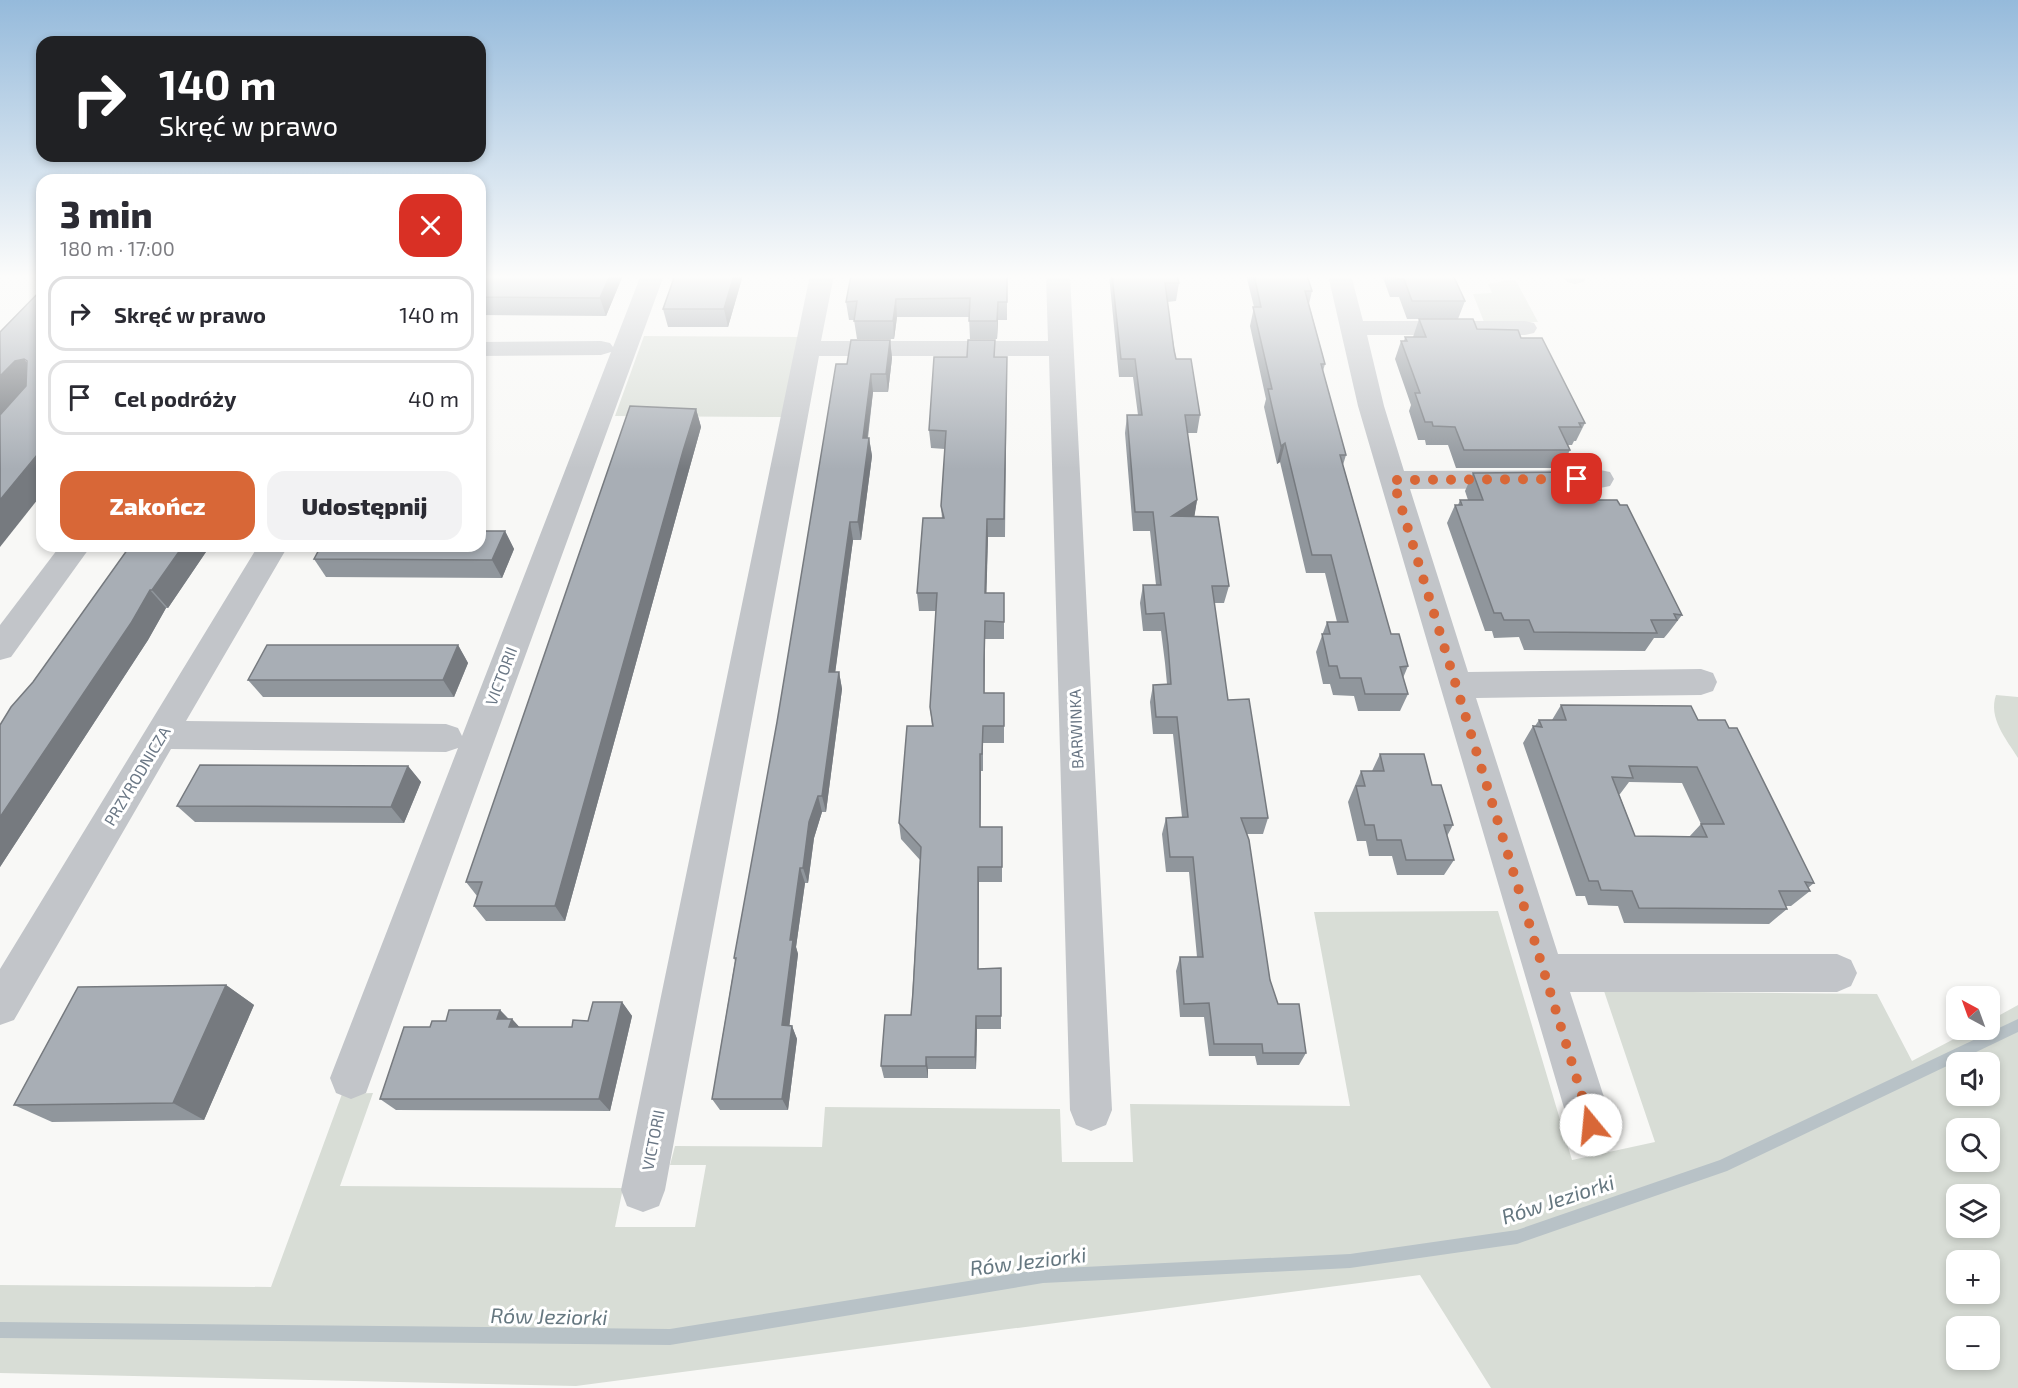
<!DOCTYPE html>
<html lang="pl">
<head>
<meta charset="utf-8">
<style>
  body { margin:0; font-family:"Exo 2",sans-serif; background:#f2f2f3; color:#2b2b33; height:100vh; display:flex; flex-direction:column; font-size:22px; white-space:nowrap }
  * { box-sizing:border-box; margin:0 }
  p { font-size:20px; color:#7c7c81 }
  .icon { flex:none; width:33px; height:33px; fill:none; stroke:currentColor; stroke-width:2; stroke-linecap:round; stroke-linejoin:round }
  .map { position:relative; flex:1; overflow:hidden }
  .side { position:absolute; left:36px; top:174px; width:450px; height:378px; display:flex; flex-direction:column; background:#fff; border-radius:18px; box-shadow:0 3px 9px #0003 }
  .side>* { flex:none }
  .banner { position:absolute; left:36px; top:36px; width:450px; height:126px; border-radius:18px; box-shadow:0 3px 9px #0003; background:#202124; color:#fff; overflow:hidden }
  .needle { width:39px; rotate:319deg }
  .controls { position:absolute; left:1946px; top:986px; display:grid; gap:12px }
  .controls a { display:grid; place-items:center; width:54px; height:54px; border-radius:12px; background:#fff; box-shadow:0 3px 9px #0003; font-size:30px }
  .pin { position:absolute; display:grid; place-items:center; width:51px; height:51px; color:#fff; margin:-26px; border-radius:12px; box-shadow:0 3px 9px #0006 }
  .me { position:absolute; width:66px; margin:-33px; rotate:343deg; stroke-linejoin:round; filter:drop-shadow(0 0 4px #0008) }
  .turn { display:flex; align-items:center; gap:21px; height:126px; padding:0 24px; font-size:27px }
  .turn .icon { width:78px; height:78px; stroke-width:2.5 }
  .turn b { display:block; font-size:42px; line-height:51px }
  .round { display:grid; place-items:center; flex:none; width:63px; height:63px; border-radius:18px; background:#f2f2f3 }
  .summary { display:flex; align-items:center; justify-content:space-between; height:102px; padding:0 24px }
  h1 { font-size:36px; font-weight:800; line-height:45px }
  .button { display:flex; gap:12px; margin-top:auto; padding:12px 24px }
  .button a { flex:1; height:69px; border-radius:18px; background:#d86737; color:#fff; font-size:24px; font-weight:800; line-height:69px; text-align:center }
  .button a+a { background:#f2f2f3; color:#2b2b33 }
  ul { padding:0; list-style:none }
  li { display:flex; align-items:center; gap:18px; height:75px; margin:0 12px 9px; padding:0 12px; border:3px solid #e1e1e2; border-radius:18px }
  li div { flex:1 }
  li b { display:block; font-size:22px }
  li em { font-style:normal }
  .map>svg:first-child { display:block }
  .green { fill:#d8ddd6; fill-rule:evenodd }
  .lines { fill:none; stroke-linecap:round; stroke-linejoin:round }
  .stream { fill:#b8c2c7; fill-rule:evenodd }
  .minor { fill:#c2c5c9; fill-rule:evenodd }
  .wall { fill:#90969c; fill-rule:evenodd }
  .shaded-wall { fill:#767a7f }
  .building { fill:#a8aeb5; stroke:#767a7f; stroke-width:1.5; fill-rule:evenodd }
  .route { stroke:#d86737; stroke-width:10; stroke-dasharray:0 18 }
  .labels { text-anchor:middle; stroke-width:6; stroke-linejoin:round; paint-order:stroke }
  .street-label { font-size:16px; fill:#6a7785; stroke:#fff }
  .near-water-label { font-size:21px; font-style:italic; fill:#657780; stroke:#fff }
</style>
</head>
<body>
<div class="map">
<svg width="2018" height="1388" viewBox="0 0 2018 1388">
  <rect width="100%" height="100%" fill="#f8f8f6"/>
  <g class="green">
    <path d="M1515,279L1538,322H1484L1473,294L1492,293L1488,284Z"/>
    <path d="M644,336L801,337L783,417L615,416Z"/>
    <path d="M1996,695L2018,697V758C2006,739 1988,718 1996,695Z"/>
    <path d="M1498,911L1572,1160L1655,1142L1604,991L1877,994L1912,1061L1973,1029H1989V1021L2018,1005V1388H1491L1420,1275L576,1386L0,1373V1285L271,1287L342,1094L373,1093L340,1186L623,1188L615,1227H695L706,1165H670L675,1146L822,1147L825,1107L1060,1109L1062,1162H1133L1130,1104L1350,1106L1314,912ZM1956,1062H1989V1095H1956ZM1956,1128H1989V1161H1956ZM1956,1194H1989V1227H1956ZM1956,1260H1989V1293H1956ZM1956,1326H1989V1359H1956Z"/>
  </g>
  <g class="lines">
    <path class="stream" d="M2018,1019V1032L1727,1171L1517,1244L1350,1268L1043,1283L670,1345L0,1338V1322L670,1329L1043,1269L1350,1254L1517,1230L1720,1160Z"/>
    <g class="minor">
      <path d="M641,275H664L366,1093L351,1099L336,1093L330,1078L458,748L446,752L171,749L14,1020L0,1025V969L258,546H288L186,721L446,724L458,728L462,736L611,352L601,355L480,356V342L601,341L610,343L613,347Z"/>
      <path d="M810,275H834L821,341H1048L1046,275H1070L1112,1110L1106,1125L1091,1131L1076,1125L1070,1110L1049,356H819L665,1190L659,1206L643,1212L627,1206L621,1190Z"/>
      <path d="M1328,275H1351L1363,321H1525L1534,323L1537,328L1534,333L1525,335H1367L1384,406L1404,471L1600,470L1610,472L1614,479L1610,486L1600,488L1410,489L1468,672L1701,669L1713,673L1717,682L1713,691L1701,695L1476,698L1558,954H1837L1851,960L1857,973L1851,986L1837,992H1570L1613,1125L1606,1140L1591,1147L1576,1140L1569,1125L1358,406Z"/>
      <path d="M1563,275H1585L1587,277L1583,282L1575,284L1567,282Z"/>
      <path d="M60,546H91L11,657L0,660V625Z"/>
    </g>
  </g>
  <g class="wall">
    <path d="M480,275H623L606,316L480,315Z"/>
    <path d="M675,275H743L728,327H668L663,309Z"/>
    <path d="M1007,275V320H998L997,339H970L969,317H897L894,339H857L854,320H849L846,302Z"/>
    <path d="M1109,275H1177L1179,283L1176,301L1167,302L1176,359L1200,415L1197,433H1187L1197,500L1194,517L1229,586L1224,603H1214L1228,700L1268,818L1263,834H1247L1270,980L1278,1004L1306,1053L1299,1065H1257L1255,1056H1209L1204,1017H1180L1176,971L1180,957H1197L1189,872H1166L1162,834L1166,818L1182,817L1173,734H1153L1150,702L1153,685L1167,684L1165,663L1161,631H1143L1140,603L1143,585H1156L1150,531H1133L1125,433L1127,415H1138L1133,377H1119Z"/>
    <path d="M1246,275H1307L1312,291L1309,304L1325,364L1323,371L1346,455L1343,465L1391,634L1408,666L1403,678L1408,694L1400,711H1358L1354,696L1333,695L1330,684H1323L1316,652L1327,622H1337L1325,573H1306L1280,462L1277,464L1264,407L1266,399L1250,326L1254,307Z"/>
    <path d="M1382,275H1453L1465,301L1458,319H1407L1399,297H1390Z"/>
    <path d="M1419,319L1521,338L1585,423L1576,441H1574L1572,445H1568L1570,450L1561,468H1456L1448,445H1426L1425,440H1418L1409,411L1411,405L1395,359L1401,341H1404L1405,337H1413Z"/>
    <path d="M890,340L892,358L888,392H873L868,438H869L872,456L861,540H853L835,672H839L842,689L826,812H822L814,838L808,883H805L796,947L798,954L789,1026H792L797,1039L788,1110H720L712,1099L735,961L734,958L847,364Z"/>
    <path d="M995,357H1007L1005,537H988L986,593H1004V639H985L984,693H1004V743H983V771H981L980,827H1002V882H979L978,969L1001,968V1029H977L976,1069H928V1078H884L881,1066L911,1015L920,860L901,839L899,823L932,726L930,707L936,611H919L917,593L942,518L941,506L945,449L931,448L929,430Z"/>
    <path d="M696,409L701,427L689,470L565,921H486L474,906L477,896L466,882Z"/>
    <path d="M1473,473L1594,500L1682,615L1669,632L1664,638H1654L1645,651L1524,650L1519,637L1494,638L1492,631H1485L1447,523L1455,505H1458L1460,500H1468L1465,491Z"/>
    <path d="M505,531L514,549L502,578L326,577L314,559Z"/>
    <path d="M130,546H210L168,608H166L148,640L0,867V725L33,682Z"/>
    <path d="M458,645L468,663L454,697H263L248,680Z"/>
    <path d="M1561,705L1698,720L1814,883L1808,888L1810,891L1791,906H1786L1787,909L1769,924L1624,923L1618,906L1588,905L1585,896H1576L1523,743L1533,726H1535L1539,720H1552ZM1629,782L1682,783L1701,824L1689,837L1635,836L1619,794H1620Z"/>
    <path d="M1380,754L1432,785L1453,825L1447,836L1454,860L1444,875H1397L1392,856H1369L1366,841H1357L1348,802L1361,771H1372Z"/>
    <path d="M408,766L421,782L404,823L195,822L177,806Z"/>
    <path d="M226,985L254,1005L204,1120L52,1122L14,1105Z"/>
    <path d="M622,1002L632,1016L610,1111L396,1110L380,1099L430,1027L446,1021L500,1010L509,1019H512L519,1027H572L588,1021Z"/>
  </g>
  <g class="shaded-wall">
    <path d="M610,275H623L606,316L600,298Z"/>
    <path d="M734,275H743L728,327L724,309Z"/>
    <path d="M896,299L897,317L894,339L893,321Z"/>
    <path d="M998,302V320L997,339V321Z"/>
    <path d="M890,340L892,358L888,392L886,374Z"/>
    <path d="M24,359L42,380L0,417V376L15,361Z"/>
    <path d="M871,374L873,392L865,456L863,438Z"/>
    <path d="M696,409L701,427L689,470L565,921L555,906L683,451Z"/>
    <path d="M869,438L872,456L861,540L858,522Z"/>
    <path d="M1285,443L1280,462L1277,464L1281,446Z"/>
    <path d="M42,449V494L0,547V500Z"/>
    <path d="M1197,500L1194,519L1172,516Z"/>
    <path d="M987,519L988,537L986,611L985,593Z"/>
    <path d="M850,522L853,540L833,689L829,672Z"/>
    <path d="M505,531L514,549L502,578L492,560Z"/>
    <path d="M183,546H210L168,608L152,590Z"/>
    <path d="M150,590L166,608L148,640L0,867V817Z"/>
    <path d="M985,621V639L984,710V660Z"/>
    <path d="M458,645L468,663L454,697L443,680Z"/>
    <path d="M839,672L842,689L826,812L822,796Z"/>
    <path d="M980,754L981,771L980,843Z"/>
    <path d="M408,766L421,782L404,823L391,807Z"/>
    <path d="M818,796L822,812L814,838L808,883L803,868L809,822Z"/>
    <path d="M978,867L979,882L978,982Z"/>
    <path d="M800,868L805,883L796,947L798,954L788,1038L782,1025L790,940Z"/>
    <path d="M226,985L254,1005L204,1120L173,1103Z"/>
    <path d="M622,1002L632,1016L610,1111L599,1099Z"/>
    <path d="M500,1010L511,1022L512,1019L524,1032L522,1040L497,1019Z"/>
    <path d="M976,1016L977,1029L976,1069L975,1057Z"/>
    <path d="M792,1026L797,1039L788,1110L782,1099Z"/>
    <path d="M926,1057L928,1069V1078L926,1066Z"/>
  </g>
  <g class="building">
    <path d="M480,275H610L600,298L480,297Z"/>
    <path d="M675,275H734L724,309H663Z"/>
    <path d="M851,275H1007V302H998L997,321H969L970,298L896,299L893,321H854L857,301L846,302Z"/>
    <path d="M1112,275H1177L1179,283H1165L1174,350L1176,359H1191L1200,415H1185L1197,500L1172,516L1218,517L1229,586H1212L1228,700L1249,699L1268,818H1241L1249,840L1270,980L1278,1004H1299L1306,1053H1263L1262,1044H1214L1209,1003L1184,1004L1180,957H1203L1193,857H1170L1166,818L1188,817L1177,717H1156L1153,685L1171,684L1168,645L1164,613L1146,614L1143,585H1161L1153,512H1135L1127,415H1142L1135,359H1121Z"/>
    <path d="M1254,275H1307L1312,291H1305L1325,364H1321L1346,455H1340L1391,634H1399L1408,666L1400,667L1408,694H1365L1361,678H1340L1337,666H1329L1322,634H1330L1327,622H1348L1331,555H1312L1285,443L1281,446L1268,389H1272L1253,307H1261Z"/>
    <path d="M1394,275H1453L1465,301H1412L1404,279H1396Z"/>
    <path d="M42,289V449L0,500V415L26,386L27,361L24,359L15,361L0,376V332Z"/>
    <path d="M1419,319H1473L1477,329L1518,330L1521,338H1542L1585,423H1579L1581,427H1559L1570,450H1464L1455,427L1433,426L1432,422H1425L1415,393H1420L1401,341H1407L1405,337H1426Z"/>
    <path d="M851,340H890L886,374H871L863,438H869L858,522H850L829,672H839L822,796H818L809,822L803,868H800L790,940H793L782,1025L792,1026L782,1099H712L736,958H734L777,722L836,364H847Z"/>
    <path d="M968,340H995L994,357H1007L1004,519H987L985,593H1004V622L985,621L984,660V693H1004V726H983L982,754H980V827H1002V867H978V969L1001,968V1016H976L975,1057H926V1066H881L885,1015H911L913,992L921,847L899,823L907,726H933L930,707L937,593H917L923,518H944L941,506L946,431L929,430L934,357H967Z"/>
    <path d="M630,406L696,409L683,451L555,906H474L482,882H466Z"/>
    <path d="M1581,472L1594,500H1617L1620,505H1627L1682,615L1674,614L1677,620H1651L1657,633L1534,632L1529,620H1504L1501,613H1494L1455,505H1462L1460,500H1483L1473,473Z"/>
    <path d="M480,531H505L492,560L314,559L321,546H480Z"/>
    <path d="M130,546H183L152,590H150L131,623L0,817V725L11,707L33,682Z"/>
    <path d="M267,645H458L443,680H248Z"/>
    <path d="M1561,705L1691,706L1698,720H1725L1729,728H1737L1814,883L1805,882L1810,891H1779L1787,909L1639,908L1632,891L1601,890L1598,881H1589L1533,726L1542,727L1539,720H1566ZM1629,766L1697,767L1724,824H1701L1707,837L1635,836L1612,777L1633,778Z"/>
    <path d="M1380,754H1424L1432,785H1441L1453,825H1444L1454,860H1406L1401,840H1377L1374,825H1365L1356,786H1365L1361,771H1384Z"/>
    <path d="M200,765L408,766L391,807L177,806Z"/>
    <path d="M226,985L173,1103L14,1105L78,987Z"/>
    <path d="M593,1002H622L599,1099H380L404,1027H430L432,1021H446L449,1010H500L497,1019H512L509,1027H572L573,1020L588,1021Z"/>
  </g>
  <linearGradient id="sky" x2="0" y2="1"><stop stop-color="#95badb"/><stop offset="0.59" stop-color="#fcfcfb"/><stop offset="1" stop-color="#fcfcfb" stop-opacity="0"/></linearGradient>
  <rect width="2018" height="469" fill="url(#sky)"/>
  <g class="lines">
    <path class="route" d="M1577,479L1393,480L1591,1125"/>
  </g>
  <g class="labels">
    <g class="street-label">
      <text transform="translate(501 676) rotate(-69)" y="6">VICTORII</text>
      <text transform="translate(1076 729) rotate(-92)" y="6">BARWINKA</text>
      <text transform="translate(137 776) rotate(-59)" y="6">PRZYRODNICZA</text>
      <text transform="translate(653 1140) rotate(-79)" y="6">VICTORII</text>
    </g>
    <g class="near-water-label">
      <text transform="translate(1558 1200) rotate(-18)" y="7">Rów Jeziorki</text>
      <text transform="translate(1028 1262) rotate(-7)" y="7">Rów Jeziorki</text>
      <text transform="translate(549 1317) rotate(1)" y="7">Rów Jeziorki</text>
    </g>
  </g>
</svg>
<div class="controls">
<a><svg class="needle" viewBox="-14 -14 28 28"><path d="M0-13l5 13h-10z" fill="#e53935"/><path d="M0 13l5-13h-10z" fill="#7c7c81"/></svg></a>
<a><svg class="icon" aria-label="sound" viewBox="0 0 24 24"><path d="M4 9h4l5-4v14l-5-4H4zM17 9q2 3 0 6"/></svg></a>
<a><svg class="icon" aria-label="search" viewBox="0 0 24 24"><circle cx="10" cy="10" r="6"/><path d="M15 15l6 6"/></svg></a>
<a><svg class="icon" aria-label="layers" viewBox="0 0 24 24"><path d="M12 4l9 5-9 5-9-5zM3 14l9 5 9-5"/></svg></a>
<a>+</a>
<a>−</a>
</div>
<div class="pin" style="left:1577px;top:479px;background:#d93025"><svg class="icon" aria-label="arrive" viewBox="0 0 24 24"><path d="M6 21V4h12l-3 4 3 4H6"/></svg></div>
<svg class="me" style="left:1591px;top:1125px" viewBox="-20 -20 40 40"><circle r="19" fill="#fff"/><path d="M0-13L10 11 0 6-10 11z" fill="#d86737"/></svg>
<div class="banner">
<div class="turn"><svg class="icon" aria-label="right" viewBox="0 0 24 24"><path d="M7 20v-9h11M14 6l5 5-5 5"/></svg><div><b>140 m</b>Skręć w prawo</div></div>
</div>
<section class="side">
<div class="summary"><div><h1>3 min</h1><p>180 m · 17:00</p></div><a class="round" style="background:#d93025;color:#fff"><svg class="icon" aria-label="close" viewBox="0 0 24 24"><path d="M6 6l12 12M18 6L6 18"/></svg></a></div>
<ul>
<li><svg class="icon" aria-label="right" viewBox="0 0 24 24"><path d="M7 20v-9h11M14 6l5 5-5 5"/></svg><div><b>Skręć w prawo</b></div><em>140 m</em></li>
<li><svg class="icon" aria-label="arrive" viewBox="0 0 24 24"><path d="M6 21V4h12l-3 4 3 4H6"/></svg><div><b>Cel podróży</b></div><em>40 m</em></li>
</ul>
<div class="button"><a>Zakończ</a><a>Udostępnij</a></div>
</section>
</div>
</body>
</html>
